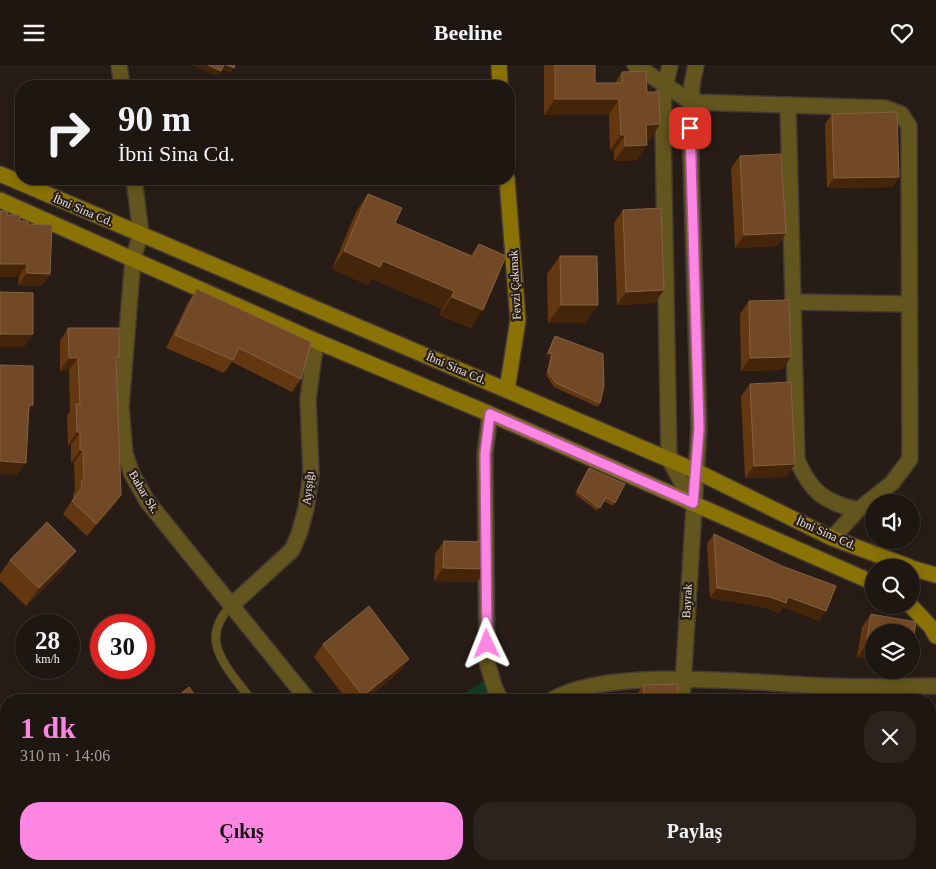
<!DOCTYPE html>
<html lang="tr">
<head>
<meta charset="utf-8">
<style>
  body { margin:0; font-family:Georgia,serif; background:#2b231e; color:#f1f3f6; height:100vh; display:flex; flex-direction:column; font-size:19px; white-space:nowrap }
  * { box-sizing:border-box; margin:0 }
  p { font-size:16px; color:#a19f9f }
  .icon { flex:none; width:28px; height:28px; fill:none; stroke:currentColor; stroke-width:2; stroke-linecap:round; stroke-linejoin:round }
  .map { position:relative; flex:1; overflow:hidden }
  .side { position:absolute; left:0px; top:629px; width:936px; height:176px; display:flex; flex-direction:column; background:#1e1610; border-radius:20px 20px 0 0; box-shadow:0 2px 8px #0003,0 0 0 1px #3c3530 }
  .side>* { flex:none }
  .guide { position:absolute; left:15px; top:15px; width:500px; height:105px; border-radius:20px; box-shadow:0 2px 8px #0003,0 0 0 1px #3c3530; background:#1e1610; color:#f1f3f6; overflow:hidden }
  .buttons { position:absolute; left:865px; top:429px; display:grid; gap:10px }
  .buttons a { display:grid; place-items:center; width:55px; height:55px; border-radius:50%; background:#1e1610; box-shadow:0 2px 8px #0003,0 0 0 1px #3c3530; font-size:25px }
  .speed { position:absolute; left:15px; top:549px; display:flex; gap:10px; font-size:25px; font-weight:700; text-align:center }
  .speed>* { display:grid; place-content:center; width:65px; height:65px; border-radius:50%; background:#1e1610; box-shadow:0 2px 8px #0003,0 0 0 1px #3c3530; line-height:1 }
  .speed small { font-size:12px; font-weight:400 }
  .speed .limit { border:8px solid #d22; background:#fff; color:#111 }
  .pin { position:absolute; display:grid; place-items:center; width:42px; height:42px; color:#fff; margin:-21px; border-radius:10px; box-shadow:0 2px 8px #0006 }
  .me { position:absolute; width:55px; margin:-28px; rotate:358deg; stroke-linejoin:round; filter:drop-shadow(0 0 4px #0008) }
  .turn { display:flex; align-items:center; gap:18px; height:105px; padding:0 20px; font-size:22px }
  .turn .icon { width:65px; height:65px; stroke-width:2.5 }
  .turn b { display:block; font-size:35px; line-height:42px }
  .round { display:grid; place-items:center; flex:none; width:52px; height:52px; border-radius:20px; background:#2b231e }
  .overview { display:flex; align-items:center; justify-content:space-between; height:85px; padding:0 20px }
  h1 { font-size:30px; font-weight:800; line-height:38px; color:#fd86e2 }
  .action { display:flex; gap:10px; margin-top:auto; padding:10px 20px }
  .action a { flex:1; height:58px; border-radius:20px; background:#fd86e2; color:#111; font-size:20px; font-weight:800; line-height:58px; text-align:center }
  .action a+a { background:#2b231e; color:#f1f3f6 }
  header { display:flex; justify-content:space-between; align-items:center; height:65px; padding:0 20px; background:#1e1610; font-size:22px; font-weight:800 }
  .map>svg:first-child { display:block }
  .grass { fill:url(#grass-tufts) }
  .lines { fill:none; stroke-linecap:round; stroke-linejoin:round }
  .lane-casing { stroke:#433932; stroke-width:10 }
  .street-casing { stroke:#433932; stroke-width:18 }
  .secondary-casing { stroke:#433932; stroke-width:18 }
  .lane { stroke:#63551e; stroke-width:8 }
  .street { stroke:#63551e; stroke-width:15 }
  .secondary { stroke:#8a7205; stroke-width:15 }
  .wall { fill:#63370f }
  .shaded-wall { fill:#452509 }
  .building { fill:#724926; stroke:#846142 }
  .route-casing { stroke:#a45793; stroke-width:12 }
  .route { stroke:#fd86e2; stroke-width:9 }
  .labels { text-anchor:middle; stroke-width:4.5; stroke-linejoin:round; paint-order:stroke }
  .street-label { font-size:12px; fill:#eae2dd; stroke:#281d16 }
</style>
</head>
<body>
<header><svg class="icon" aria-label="menu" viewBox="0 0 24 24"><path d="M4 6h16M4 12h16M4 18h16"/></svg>Beeline<svg class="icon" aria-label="heart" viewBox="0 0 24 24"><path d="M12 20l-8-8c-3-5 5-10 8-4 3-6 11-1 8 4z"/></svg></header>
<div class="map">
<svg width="936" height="804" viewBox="0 0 936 804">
  <defs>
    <pattern id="grass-tufts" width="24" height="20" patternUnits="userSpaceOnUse" patternTransform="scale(1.25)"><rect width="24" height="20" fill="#133b24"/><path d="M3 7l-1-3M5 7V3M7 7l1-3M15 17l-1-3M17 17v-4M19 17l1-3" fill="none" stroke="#365743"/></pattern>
  </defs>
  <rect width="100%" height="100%" fill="#281d16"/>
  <path class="grass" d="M484,616L491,635H453Z"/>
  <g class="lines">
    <defs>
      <g id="lane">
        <path d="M232,540C196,575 228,603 251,635"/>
        <path d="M221,799L225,804"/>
      </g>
      <g id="street">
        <path d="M119,0L122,21"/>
        <path d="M635,0L691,37L885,43L901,49L909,61L910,394L892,418L858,445L832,473"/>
        <path d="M670,0L664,27L663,65L669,394L693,438"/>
        <path d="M788,40L797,395C811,427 824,437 858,445"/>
        <path d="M134,114L141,169L133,193L121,342L125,389L132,409L147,436L308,635"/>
        <path d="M793,237L910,239"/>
        <path d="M490,349L485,389L487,597L495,624L501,635"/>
        <path d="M232,540L292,485L299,469L306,444L311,409L308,334L316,276"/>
        <path d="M552,635C609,601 757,618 826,621C863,623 899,621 936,621"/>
        <path d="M682,635L699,363L690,63L692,19L696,0"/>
        <path d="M366,799L368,804"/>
        <path d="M446,799L451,804"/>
        <path d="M850,799L857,804"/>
        <path d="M270,804L276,799"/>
        <path d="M644,804L662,799"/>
      </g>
      <g id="secondary">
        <path d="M499,0L500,21"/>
        <path d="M0,109L696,406L832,473L910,502"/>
        <path d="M0,135L316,276L490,349L874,518"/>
        <path d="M507,325L518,255L507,114"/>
        <path d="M911,503L936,510"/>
        <path d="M910,540L931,562L936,571"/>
      </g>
    </defs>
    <use href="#lane" class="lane-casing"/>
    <use href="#street" class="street-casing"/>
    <use href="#secondary" class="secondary-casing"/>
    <use href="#lane" class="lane"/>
    <use href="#street" class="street"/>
    <use href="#secondary" class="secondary"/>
  </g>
  <g class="wall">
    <path d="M544,0H595V18H615L622,7L647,27L660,59L650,75H647L637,95L614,96V86L610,85L609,50H544Z"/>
    <path d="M832,49L899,112L892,122L827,123L825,59Z"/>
    <path d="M740,91L786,168L777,181L735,183L731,103Z"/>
    <path d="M368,129L395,158L471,190L479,179L471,263L439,250L442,244L372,214L368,220L332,204L356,147Z"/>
    <path d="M623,145L664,225L655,238L617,240L614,158Z"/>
    <path d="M0,146L28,159L50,209L41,221L18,220L19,212H0Z"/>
    <path d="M560,191L598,240L585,258H548L547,209Z"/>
    <path d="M197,224L301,314L292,327L232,297L224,308L166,283L188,237Z"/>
    <path d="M749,236L782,305L741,306L740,249Z"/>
    <path d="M68,263L116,296L121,430L112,443L87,471L63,449L73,434V430L75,425L74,398H71V380H68L67,351L70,346L69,305L60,306V276Z"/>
    <path d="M555,271L600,338L598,342L554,322L546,310L550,293L546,291L553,274Z"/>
    <path d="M750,319L795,399L786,412L745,413L741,331Z"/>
    <path d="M589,403L615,438L612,441L604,436L597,446L575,429Z"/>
    <path d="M714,469L819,556L783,542L779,548L763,542L710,533L707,479Z"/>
    <path d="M444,476L486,504L477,517L434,516L435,489Z"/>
    <path d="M10,495L63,504L26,541L0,516V509Z"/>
    <path d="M871,549L874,568V595L857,592L862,562Z"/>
    <path d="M323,579L400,606L365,635H347L314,592Z"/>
    <path d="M643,620L678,635H633Z"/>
    <path d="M550,799H590L587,804H551Z"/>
  </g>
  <g class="shaded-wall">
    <path d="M191,0H208L221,6L218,11Z"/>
    <path d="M223,0H227L234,3L230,8L220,4Z"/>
    <path d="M555,34H619L609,50H544Z"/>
    <path d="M660,59L650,75H636L646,60Z"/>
    <path d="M621,70H625L614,86L610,85Z"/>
    <path d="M647,80L637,95L614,96L625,81Z"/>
    <path d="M899,112L892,122L827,123L834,113Z"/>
    <path d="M786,168L777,181L735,183L744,170Z"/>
    <path d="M344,186L383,196L454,226L442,244L372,214L368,220L332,204Z"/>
    <path d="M0,199H27L19,212H0Z"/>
    <path d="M27,208L50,209L41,221L18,220Z"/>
    <path d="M664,225L655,238L617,240L626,227Z"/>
    <path d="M452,232L483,245L471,263L439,250Z"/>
    <path d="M561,240H598L585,258H548Z"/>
    <path d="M0,269H33L24,282H0Z"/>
    <path d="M548,288L552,289L550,293L546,291Z"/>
    <path d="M791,292L782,305L741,306L750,293Z"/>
    <path d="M69,293H78L69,305L60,306Z"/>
    <path d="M29,340H33L24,353Z"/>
    <path d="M77,367H80L71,380H68Z"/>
    <path d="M80,385H83L74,398H71Z"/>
    <path d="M0,396L26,398L17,410L0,409Z"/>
    <path d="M795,399L786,412L745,413L754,401Z"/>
    <path d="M121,430L112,443L87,471L96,459Z"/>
    <path d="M76,486L63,504L26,541L39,523Z"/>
    <path d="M443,503L486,504L477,517L434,516Z"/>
    <path d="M717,523L788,532L826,546L819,556L783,542L779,548L763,542L710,533Z"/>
    <path d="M866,580L874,581V595L857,592Z"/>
    <path d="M409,594L400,606L365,635H360L363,631Z"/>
    <path d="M556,799H590L587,804H553Z"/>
  </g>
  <g class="building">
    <path d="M208,0H224L221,6Z"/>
    <path d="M227,0H235L234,3Z"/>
    <path d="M555,0H595V18H622V7L646,6L647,27H659L660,59L646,60L647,80L625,81V70H621L619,34H555Z"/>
    <path d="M897,47L899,112L834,113L832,49Z"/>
    <path d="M781,89L786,168L744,170L740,91Z"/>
    <path d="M368,129L402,143L395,158L473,192L479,179L506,191L483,245L452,232L454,226L383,196L380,202L344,186Z"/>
    <path d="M661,143L664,225L626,227L623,145Z"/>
    <path d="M0,146H8L7,150H20V156H28V159L52,160L50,209L27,208V199H0Z"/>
    <path d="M560,191H597L598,240H561Z"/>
    <path d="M197,224L311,277L301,314L239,283L233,295L175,270Z"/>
    <path d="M0,227L33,228V269H0Z"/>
    <path d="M789,235L791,292L750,293L749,236Z"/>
    <path d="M68,263H119V292H116L121,430L96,459L72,436L82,422L81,417L84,413L83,385H80V367H77L76,339H80L78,293H69Z"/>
    <path d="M555,271L603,289L604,321L600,338L556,318L548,307L552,289L548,288Z"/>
    <path d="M0,300L33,301V340H29L26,398L0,396Z"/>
    <path d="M791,317L795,399L754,401L750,319Z"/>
    <path d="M589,403L625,419L615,438L606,432L600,443L577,426Z"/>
    <path d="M47,457L76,486L39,523L10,495Z"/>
    <path d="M714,469L782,501L836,521L826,546L788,532L786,538L770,532L717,523Z"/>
    <path d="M444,476L486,477V504L443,503Z"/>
    <path d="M369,541L409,594L363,631L323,579Z"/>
    <path d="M871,549L916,557L911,587V568H874V581L866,580Z"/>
    <path d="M678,619V635H644L643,620Z"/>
    <path d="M189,622L199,635H173Z"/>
  </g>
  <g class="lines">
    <defs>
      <path id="route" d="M487,579L485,389L490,349L693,438L699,363L690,63"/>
    </defs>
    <use href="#route" class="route-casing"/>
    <use href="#route" class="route"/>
  </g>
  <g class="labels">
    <g class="street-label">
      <text transform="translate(83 145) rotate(23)" y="4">İbni Sina Cd.</text>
      <text transform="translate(515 220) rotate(-93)" y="4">Fevzi Çakmak</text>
      <text transform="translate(456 303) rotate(23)" y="4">İbni Sina Cd.</text>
      <text transform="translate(308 423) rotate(-84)" y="4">Ayışığı</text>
      <text transform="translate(144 427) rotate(59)" y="4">Bahar Sk.</text>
      <text transform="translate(826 468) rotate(24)" y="4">İbni Sina Cd.</text>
      <text transform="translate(687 536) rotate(-87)" y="4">Bayrak</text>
    </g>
  </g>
</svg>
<div class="buttons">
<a><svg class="icon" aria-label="sound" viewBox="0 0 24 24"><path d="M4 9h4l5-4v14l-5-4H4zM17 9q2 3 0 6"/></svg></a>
<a><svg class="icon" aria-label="search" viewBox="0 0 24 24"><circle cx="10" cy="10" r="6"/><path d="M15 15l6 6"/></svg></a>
<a><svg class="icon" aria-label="layers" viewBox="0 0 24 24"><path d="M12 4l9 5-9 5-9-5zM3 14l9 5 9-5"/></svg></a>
</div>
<div class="speed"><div>28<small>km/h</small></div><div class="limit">30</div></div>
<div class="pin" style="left:690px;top:63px;background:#d93025"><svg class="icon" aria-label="arrive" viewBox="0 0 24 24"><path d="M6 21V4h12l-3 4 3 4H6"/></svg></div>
<svg class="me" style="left:487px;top:579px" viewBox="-20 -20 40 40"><path d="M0-17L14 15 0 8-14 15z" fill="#fd86e2" stroke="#fff" stroke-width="4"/></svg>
<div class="guide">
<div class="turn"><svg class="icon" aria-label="right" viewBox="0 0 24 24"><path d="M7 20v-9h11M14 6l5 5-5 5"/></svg><div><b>90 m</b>İbni Sina Cd.</div></div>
</div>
<section class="side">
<div class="overview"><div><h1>1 dk</h1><p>310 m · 14:06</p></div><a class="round"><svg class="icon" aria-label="close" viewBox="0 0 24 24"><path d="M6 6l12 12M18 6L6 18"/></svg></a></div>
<div class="action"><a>Çıkış</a><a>Paylaş</a></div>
</section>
</div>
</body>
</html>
